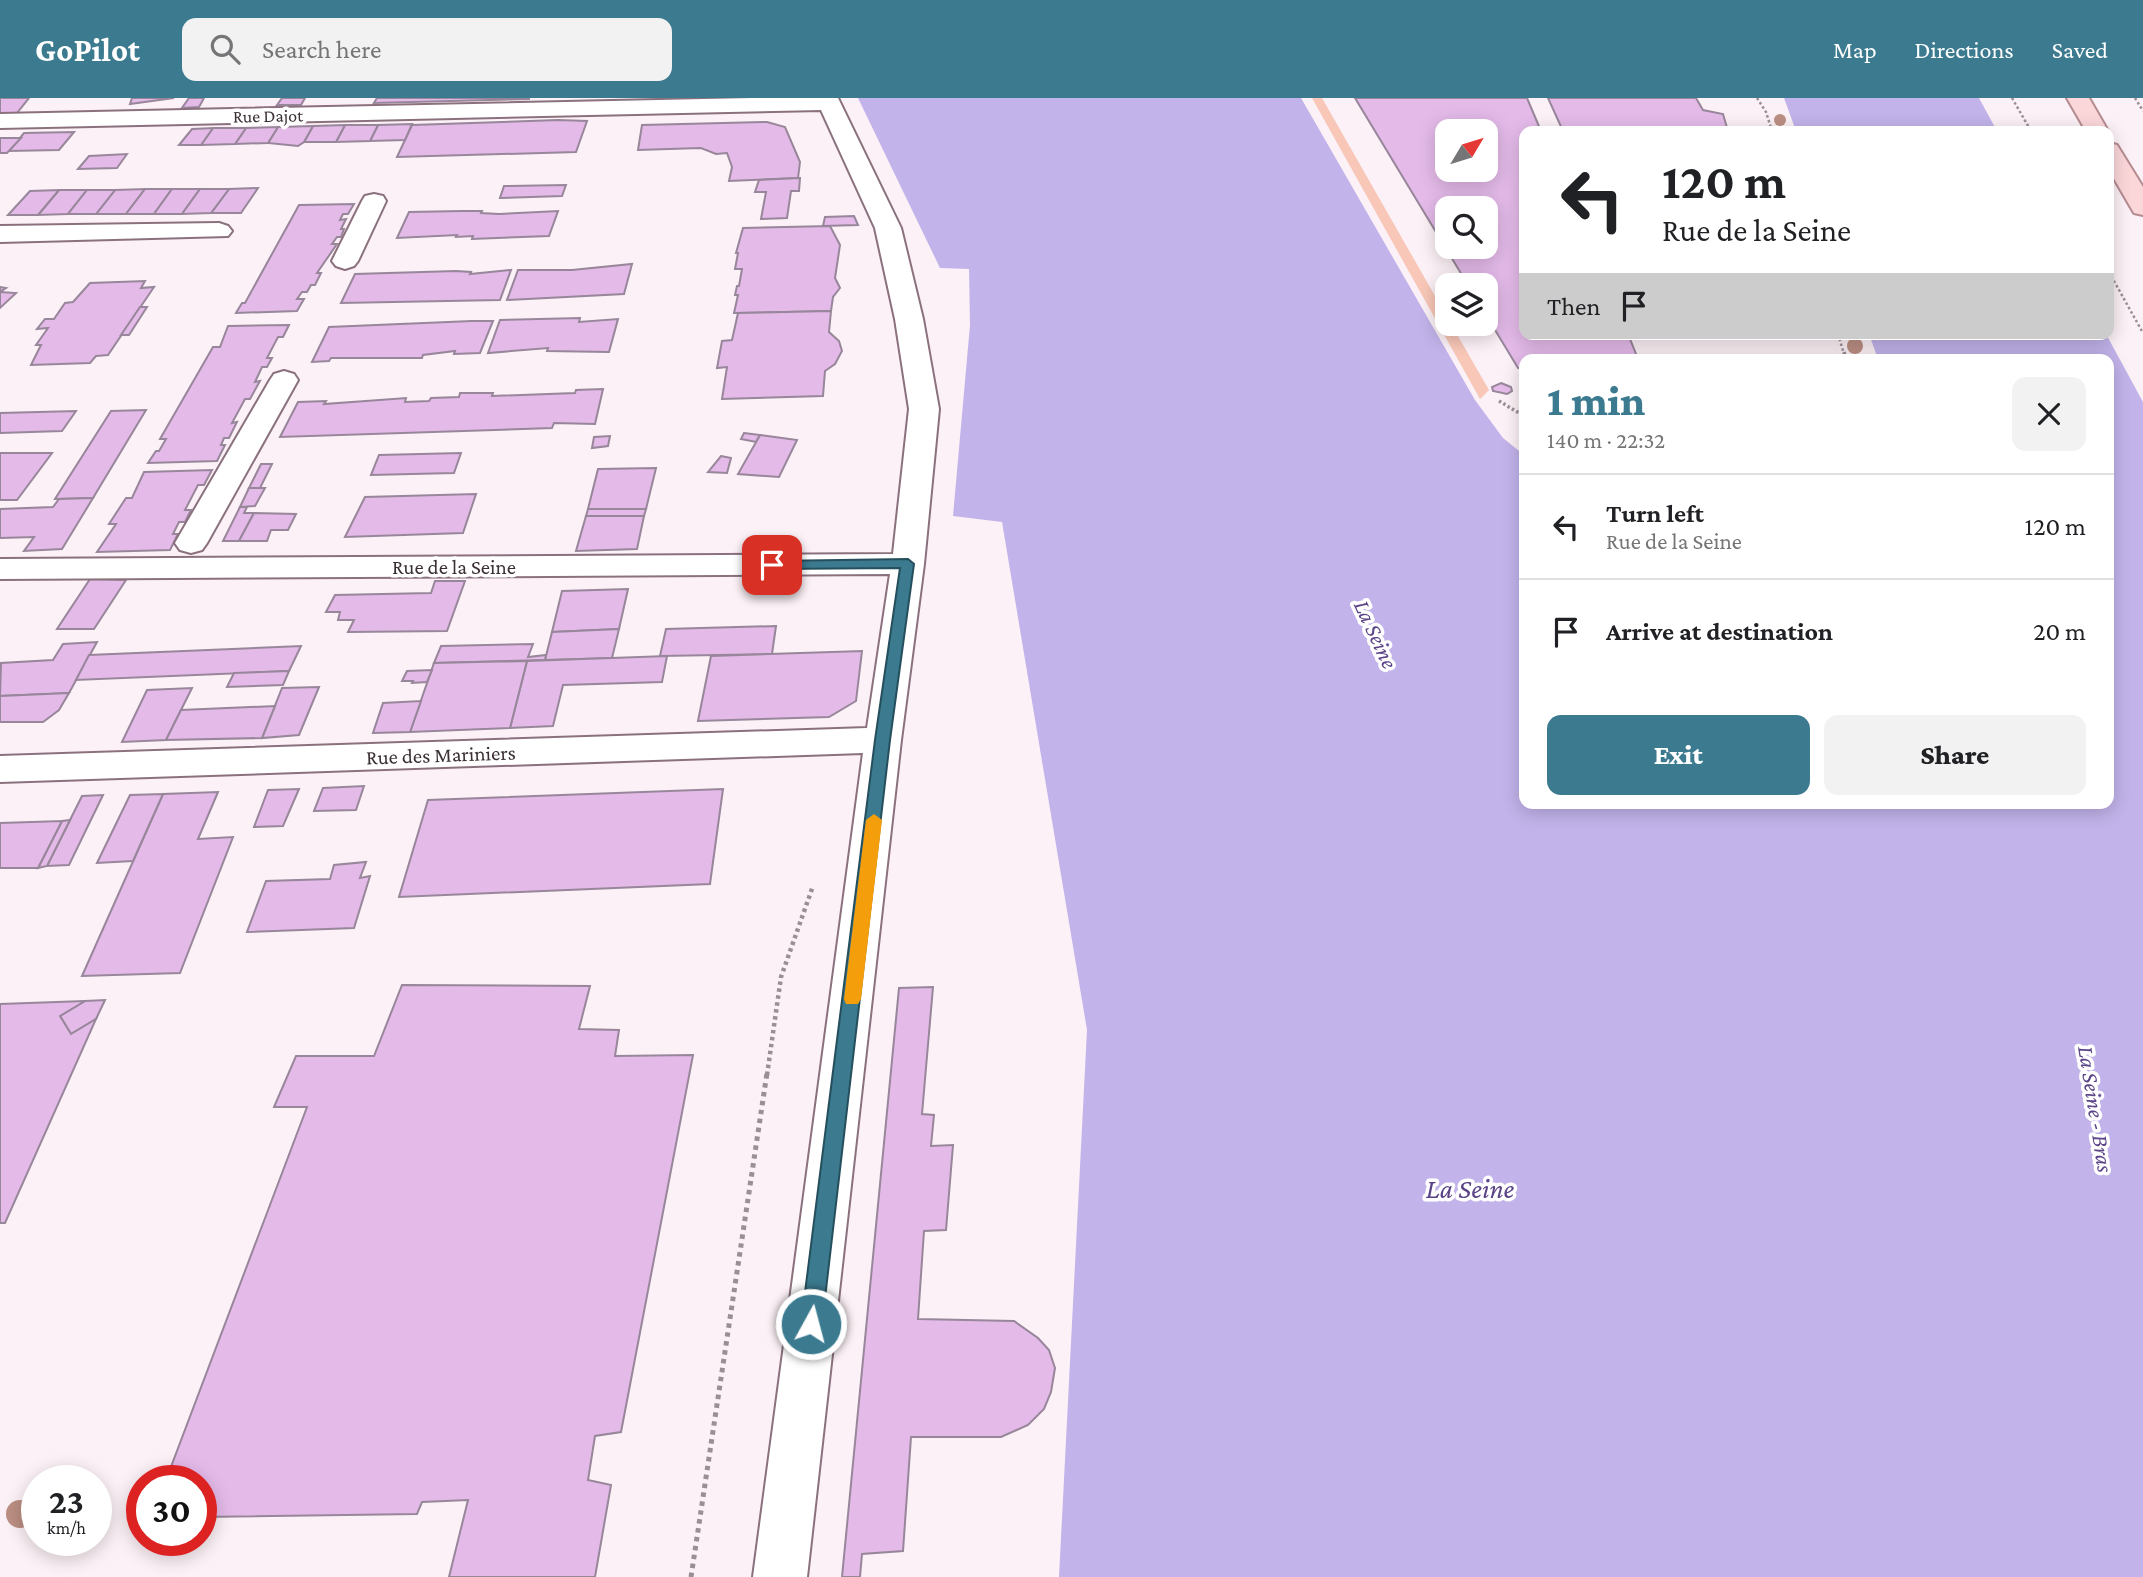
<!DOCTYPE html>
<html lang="en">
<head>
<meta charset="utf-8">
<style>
  body { margin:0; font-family:"Crimson Pro",serif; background:#f2f2f2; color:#202124; height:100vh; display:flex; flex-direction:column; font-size:26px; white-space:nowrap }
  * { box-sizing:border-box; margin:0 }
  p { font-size:23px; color:#757577 }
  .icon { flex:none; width:38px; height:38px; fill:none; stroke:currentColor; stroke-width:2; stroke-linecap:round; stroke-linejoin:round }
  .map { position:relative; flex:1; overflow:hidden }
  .drawer { position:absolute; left:1519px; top:256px; width:595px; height:455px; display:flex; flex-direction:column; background:#fff; border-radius:14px; box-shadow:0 4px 18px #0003 }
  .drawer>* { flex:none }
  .banner { position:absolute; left:1519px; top:28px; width:595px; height:214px; border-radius:14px; box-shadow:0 4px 18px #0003; background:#fff; color:#202124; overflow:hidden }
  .needle { width:46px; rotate:52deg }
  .tools { position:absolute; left:1435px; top:21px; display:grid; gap:14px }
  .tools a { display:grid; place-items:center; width:63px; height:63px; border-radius:14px; background:#fff; box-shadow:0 4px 18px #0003; font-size:35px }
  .speed { position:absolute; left:21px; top:1367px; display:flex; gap:14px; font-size:35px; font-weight:700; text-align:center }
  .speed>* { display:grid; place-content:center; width:91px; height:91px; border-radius:50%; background:#fff; box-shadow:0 4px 18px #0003; line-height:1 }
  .speed small { font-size:18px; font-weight:400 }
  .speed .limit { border:10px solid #d22; background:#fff; color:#111 }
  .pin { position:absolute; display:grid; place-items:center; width:60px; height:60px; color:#fff; margin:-30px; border-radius:14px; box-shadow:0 4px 10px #0006 }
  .me { position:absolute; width:77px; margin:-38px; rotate:7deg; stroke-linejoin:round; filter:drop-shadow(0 0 5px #0008) }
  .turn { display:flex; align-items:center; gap:24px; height:147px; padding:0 28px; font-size:32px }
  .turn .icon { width:91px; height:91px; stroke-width:2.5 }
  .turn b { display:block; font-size:49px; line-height:60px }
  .then { display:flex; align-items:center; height:66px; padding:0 28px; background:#0003; gap:14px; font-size:26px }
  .round { display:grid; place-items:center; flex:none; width:74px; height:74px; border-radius:14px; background:#f2f2f2 }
  .overview { display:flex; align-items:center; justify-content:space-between; height:119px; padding:0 28px }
  h1 { font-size:42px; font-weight:800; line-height:52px; color:#3b7a8f }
  .button { display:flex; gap:14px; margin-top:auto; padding:14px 28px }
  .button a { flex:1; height:80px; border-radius:14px; background:#3b7a8f; color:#fff; font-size:28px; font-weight:800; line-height:80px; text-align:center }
  .button a+a { background:#f2f2f2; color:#202124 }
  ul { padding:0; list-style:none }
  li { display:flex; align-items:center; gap:21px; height:105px; padding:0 28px; border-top:2px solid #e0e0e0 }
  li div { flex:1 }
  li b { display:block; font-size:26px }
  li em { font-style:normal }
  header { display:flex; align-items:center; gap:42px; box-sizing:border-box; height:98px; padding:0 35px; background:#3b7a8f; color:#fff }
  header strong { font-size:33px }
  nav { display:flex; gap:38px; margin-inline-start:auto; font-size:24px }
  .search { width:490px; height:63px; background:#f2f2f2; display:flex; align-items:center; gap:18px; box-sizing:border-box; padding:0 24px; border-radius:14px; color:#757577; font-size:26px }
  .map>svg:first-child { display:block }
  .green { fill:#f8c7b7 }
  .water { fill:#c2b3ea }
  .building { fill:#e4bae9; stroke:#98869a; stroke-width:2; fill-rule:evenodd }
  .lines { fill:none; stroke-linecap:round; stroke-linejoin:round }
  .minor-casing { stroke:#8a717d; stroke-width:4 }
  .major-casing { stroke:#b68b90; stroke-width:4 }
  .path-far3 { stroke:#9a8f94; stroke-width:2.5; stroke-dasharray:2.5 2.5; stroke-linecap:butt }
  .path-far2 { stroke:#9a8f94; stroke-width:3.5; stroke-dasharray:2.5 2.5; stroke-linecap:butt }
  .path-far1 { stroke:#9a8f94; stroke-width:4.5; stroke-dasharray:3.5 3.5; stroke-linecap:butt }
  .path { stroke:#9a8f94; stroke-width:5; stroke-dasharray:4.5 4.5; stroke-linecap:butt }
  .minor { fill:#fff; fill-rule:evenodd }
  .major { fill:#fbd7da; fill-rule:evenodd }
  .tree { fill:#bc8f83 }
  .route { fill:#3b7a8f; stroke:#264f5d; stroke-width:2 }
  .slow { fill:#f59e0b }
  .labels { text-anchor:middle; stroke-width:7; stroke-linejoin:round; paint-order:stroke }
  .far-street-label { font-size:18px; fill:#3a2f34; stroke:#fff }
  .street-label { font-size:21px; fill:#3a2f34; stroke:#fff }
  .water-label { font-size:23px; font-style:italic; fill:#5a4386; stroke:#fff }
  .near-water-label { font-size:28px; font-style:italic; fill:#5a4386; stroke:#fff }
</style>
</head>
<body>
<header>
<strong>GoPilot</strong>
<div class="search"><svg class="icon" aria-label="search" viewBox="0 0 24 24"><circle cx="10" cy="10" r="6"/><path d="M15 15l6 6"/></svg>Search here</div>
<nav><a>Map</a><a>Directions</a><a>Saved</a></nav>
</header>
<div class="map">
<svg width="2143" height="1479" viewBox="0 0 2143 1479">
  <rect width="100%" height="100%" fill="#fcf1f6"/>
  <path class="green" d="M1312,0H1322L1447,219V226H1451L1489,292L1480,301Z"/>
  <g class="water">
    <path d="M858,0H1301L1475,302L1503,340L1524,357V705H2109V261H1878L1869,236H2106L2143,304V1479H1059L1087,932L1002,424L953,418L970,227L969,171L940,170Z"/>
    <path d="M1784,0H1979L1997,33H1796Z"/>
  </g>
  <g class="building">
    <path d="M0,0H29L17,15H0Z"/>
    <path d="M132,0H174L130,6Z"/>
    <path d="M189,0H204L199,9L182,10Z"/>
    <path d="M282,0H305L301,7H277Z"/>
    <path d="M377,0H529V1L374,5Z"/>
    <path d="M1355,0H1527L1541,33H1524V236H1628L1638,261H1524V272L1518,270L1486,217V187H1468ZM1447,33H1486V72H1447ZM1447,110H1486V149H1447Z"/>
    <path d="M1548,0H1696L1703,12L1723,16L1728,33H1563Z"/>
    <path d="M558,22L587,23L576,54L397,59L412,27Z"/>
    <path d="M767,24L785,29L800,64L798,80L729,83L732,69L727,55L716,56L701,50L638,52L642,27Z"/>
    <path d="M412,26L405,42L370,43L378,27Z"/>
    <path d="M345,27H378L370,43L336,44Z"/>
    <path d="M345,27L336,44H304L313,28Z"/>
    <path d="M313,28L304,44L298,48L268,45L278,29Z"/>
    <path d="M278,29L268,45L235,46L246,30Z"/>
    <path d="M213,30H246L235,46L201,47Z"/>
    <path d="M213,30L201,47H179L192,31Z"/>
    <path d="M74,34L59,52L9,53L24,35Z"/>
    <path d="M0,40H21L7,55H0Z"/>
    <path d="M127,56L117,70L78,71L89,58Z"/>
    <path d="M800,80L799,93H791L787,120L761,121L766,94H755L759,82Z"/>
    <path d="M566,87L562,98L500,100L504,88Z"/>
    <path d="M258,90L241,115H211L229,91Z"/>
    <path d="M145,91L126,116H96L115,92Z"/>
    <path d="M145,91H172L154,116H126Z"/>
    <path d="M172,91H200L182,116H154Z"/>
    <path d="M200,91H229L211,115L182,116Z"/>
    <path d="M59,92H87L68,116L38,117Z"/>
    <path d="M59,92L38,117H8L30,93Z"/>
    <path d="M87,92H115L96,116H68Z"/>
    <path d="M354,106L348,116H343L340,122L346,121L341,131H344L341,139H337L332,146H337L317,175H321L315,187H311L307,194H302L297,201H304L297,213L236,215L242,205H245L299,107Z"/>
    <path d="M462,113H482L481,115L499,116L558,113L549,138L472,141L473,138L456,139L457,137L397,140L409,114Z"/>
    <path d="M854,118L858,127L823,128L825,119Z"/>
    <path d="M830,128L840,147L835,180L840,190L833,199L831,213L734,215L738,197H735L737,188H739L742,171H735L738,155H736L743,130Z"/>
    <path d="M632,166L624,196L507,202L518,172H572Z"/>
    <path d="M511,172L500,202L341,205L355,176L456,173L471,174L470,176Z"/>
    <path d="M145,183L141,190L154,189L108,257L96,258L90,265L31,267L41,247H36L48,230L37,231L45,221H54L65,205L73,204L90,185Z"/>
    <path d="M0,189L6,190L0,194L16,195L0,210Z"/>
    <path d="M140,209H147L129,237H121Z"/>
    <path d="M831,213L829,234L839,243L842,253L835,266L825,273L823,298L722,301L727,269L717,270L722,243L732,242L738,215Z"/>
    <path d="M580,220L579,224L618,221L609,254L547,253L548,250L488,255L500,222Z"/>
    <path d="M472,223H493L480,255L454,256L455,253L423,257L422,260H331L329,263L312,264L329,229Z"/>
    <path d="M289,227L283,239H278L267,260H272L267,269H262L255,284L260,283L250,301H245L232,325L237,324L229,340H224L221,347H225L217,363L148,365L156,353H159L166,341H160L213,249H220L228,228Z"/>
    <path d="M1501,285L1511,289L1512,293L1507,296L1493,293L1492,289Z"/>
    <path d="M603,291L595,326L554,325L552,330L280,339L298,304L326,303L324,306L406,300L405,304L429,303L431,300L459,299L460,295H493L492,298L575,295L576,292Z"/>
    <path d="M146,312L93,400L55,401L111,313Z"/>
    <path d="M76,313L62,333L0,335V315Z"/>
    <path d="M744,335L760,337L756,344L741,341Z"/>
    <path d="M760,337L797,342L779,379L738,376Z"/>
    <path d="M610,338L608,348L592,350L594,339Z"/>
    <path d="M0,355H52L17,402H0Z"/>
    <path d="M461,355L454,375L371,377L379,357Z"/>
    <path d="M721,358L731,360L727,375L708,374Z"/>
    <path d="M261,366H272L260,390H249Z"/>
    <path d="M656,370L646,411H588L598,371Z"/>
    <path d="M212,372L204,387H198L185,412H191L185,424H179L173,436H178L170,452L97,454L116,426H109L126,400H132L144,374Z"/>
    <path d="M249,390H265L255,408L240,409Z"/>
    <path d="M476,396L463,435L345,439L365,399Z"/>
    <path d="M93,400L62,451L24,453L34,439L0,440V411L53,409L59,401Z"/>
    <path d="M240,409H247L244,415H254L239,443H223Z"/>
    <path d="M588,411H646L644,418H586Z"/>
    <path d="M254,415L296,416L288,432H271L267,443H239Z"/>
    <path d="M586,418H644L637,451L576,453Z"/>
    <path d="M90,481L126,482L94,531H57Z"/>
    <path d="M435,483H465L447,533L348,534L354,522H338L340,514H326L335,497L431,495Z"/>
    <path d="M628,491L619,531L552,534L562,493Z"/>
    <path d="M776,528L772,556L660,558L666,531Z"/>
    <path d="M619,531L612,560L545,562L552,534Z"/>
    <path d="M97,544L69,595L0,598L1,565L53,562L63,546Z"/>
    <path d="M533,546L528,559L546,557L545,562L434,565L441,548Z"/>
    <path d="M301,548L289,573L76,582L89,557Z"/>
    <path d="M862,553L856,603L829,619L698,623L711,558Z"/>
    <path d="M667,558L662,584L563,587L553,628L510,630L527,563Z"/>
    <path d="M527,563L510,630L410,634L434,565Z"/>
    <path d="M432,572L427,584L412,585L413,583H402L407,573Z"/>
    <path d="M289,573L283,587L227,589L234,575Z"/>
    <path d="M319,589L299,637L262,640L282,590Z"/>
    <path d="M192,590L166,642L122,644L147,592Z"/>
    <path d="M69,595L59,612L43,624H0V598Z"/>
    <path d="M421,603L410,634L373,635L383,605Z"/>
    <path d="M275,608L262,640L166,642L181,612Z"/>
    <path d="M364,688L356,712L314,713L323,690Z"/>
    <path d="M299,691L283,728L254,729L268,692Z"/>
    <path d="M723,691L710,786L399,799L428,702Z"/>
    <path d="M218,694L198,741L233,739L180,875L82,878L163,696Z"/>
    <path d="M163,696L133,763L97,765L130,697Z"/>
    <path d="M103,697L69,767L47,768L82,698Z"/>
    <path d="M70,722L47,768L38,770L62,723Z"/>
    <path d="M62,723L38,770H0V725Z"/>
    <path d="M366,764L360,780L370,778L354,830L247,834L266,783L330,781L334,767Z"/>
    <path d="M402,887L590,888L579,931L619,932L615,958L693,957L621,1334L595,1338L588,1382L611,1387L595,1479H449L468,1402L422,1404L417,1416L201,1419V1382H166L307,1009H274L296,958H374Z"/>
    <path d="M933,889L922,1016L934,1017L931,1048L953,1047L946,1132L924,1133L918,1221L1014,1223L1038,1240L1049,1252L1055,1270L1051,1294L1044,1311L1028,1327L1001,1339H911L903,1453L862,1456L860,1479H842L899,890Z"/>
    <path d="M105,902L96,921L71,936L60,918L85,903Z"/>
    <path d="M85,903L60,918L71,936L96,921L5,1125H0V906Z"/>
  </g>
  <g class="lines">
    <defs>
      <g id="minor">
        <path d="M751,0H838L901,130L923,221L939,311L924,466L901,642L807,1479H753L863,655L0,684V658L867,630L890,476L0,481V461L893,456L909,311L895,221L875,130L821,12L0,30V16Z"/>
        <path d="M374,96L383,98L386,103L358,163L354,168L345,171L336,168L332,163L362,103L365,98Z"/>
        <path d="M219,125L228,128L232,133L228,138L0,144V128Z"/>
        <path d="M284,273L294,276L298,282L207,445L202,452L191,455L180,452L175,445L270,282L274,276Z"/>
      </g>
      <g id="major">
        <path d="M2067,0H2089L2108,33H2086Z"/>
        <path d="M2109,45L2117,47L2143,89V117L2134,115L2109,72Z"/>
      </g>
    </defs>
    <use href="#minor" class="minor-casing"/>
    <use href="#major" class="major-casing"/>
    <g class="path-far3">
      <path d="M1757,0L1766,14L1772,33"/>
      <path d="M2012,0L2031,33"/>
      <path d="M2135,0L2143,13"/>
      <path d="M2109,174L2143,235"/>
      <path d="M1838,236L1844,256"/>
    </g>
    <g class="path-far2">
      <path d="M1844,254L1846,261"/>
      <path d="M1499,303L1524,318"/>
    </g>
    <path class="path-far1" d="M767,977L781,879L813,788"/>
    <path class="path" d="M691,1479L767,975"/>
    <use href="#minor" class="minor"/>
    <use href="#major" class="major"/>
  </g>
  <g class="tree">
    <circle cx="1780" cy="22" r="6"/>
    <circle cx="1855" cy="248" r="8"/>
    <circle cx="20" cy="1416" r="14"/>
  </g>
  <path class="route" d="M908,461L914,466L890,642L822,1226L819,1233L811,1235L804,1233L801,1226L875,642L900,470L772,471L765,467L772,463Z"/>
  <path class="slow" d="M874,716L882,722L861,901L858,906H846L844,901L866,722Z"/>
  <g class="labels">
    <g class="far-street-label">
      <text transform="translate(268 18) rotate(-1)" y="6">Rue Dajot</text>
    </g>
    <g class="street-label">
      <text x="454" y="476">Rue de la Seine</text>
      <text transform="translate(441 657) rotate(-2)" y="7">Rue des Mariniers</text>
    </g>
    <g class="water-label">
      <text transform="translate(1376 536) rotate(65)" y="8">La Seine</text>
      <text transform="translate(2096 1011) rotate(81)" y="8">La Seine - Bras</text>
    </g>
    <g class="near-water-label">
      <text x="1470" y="1100">La Seine</text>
    </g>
  </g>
</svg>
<div class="tools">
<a><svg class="needle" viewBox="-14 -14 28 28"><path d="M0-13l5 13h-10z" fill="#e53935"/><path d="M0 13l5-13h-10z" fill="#757577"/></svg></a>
<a><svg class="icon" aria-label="search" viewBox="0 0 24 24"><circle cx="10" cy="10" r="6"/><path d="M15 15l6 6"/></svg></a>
<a><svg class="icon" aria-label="layers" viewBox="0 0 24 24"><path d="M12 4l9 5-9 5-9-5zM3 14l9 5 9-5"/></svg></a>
</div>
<div class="speed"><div>23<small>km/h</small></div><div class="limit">30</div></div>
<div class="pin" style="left:772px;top:467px;background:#d93025"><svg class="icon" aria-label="arrive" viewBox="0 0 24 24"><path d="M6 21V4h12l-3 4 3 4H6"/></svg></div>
<svg class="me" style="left:811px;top:1226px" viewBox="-20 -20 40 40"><circle r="17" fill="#3b7a8f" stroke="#fff" stroke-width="3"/><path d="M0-11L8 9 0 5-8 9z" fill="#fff"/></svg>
<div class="banner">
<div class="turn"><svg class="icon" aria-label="left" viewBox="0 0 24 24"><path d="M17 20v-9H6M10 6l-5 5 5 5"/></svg><div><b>120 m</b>Rue de la Seine</div></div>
<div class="then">Then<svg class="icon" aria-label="arrive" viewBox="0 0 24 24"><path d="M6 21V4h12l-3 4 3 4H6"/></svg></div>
</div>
<section class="drawer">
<div class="overview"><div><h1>1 min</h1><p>140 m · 22:32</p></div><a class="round"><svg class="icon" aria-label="close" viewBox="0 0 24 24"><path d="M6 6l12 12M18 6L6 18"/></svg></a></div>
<ul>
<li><svg class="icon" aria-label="left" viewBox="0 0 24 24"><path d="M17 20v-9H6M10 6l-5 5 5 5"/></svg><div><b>Turn left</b><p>Rue de la Seine</p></div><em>120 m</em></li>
<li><svg class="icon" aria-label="arrive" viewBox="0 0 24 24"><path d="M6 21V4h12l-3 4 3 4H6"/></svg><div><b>Arrive at destination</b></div><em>20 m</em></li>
</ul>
<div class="button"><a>Exit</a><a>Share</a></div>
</section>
</div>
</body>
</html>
